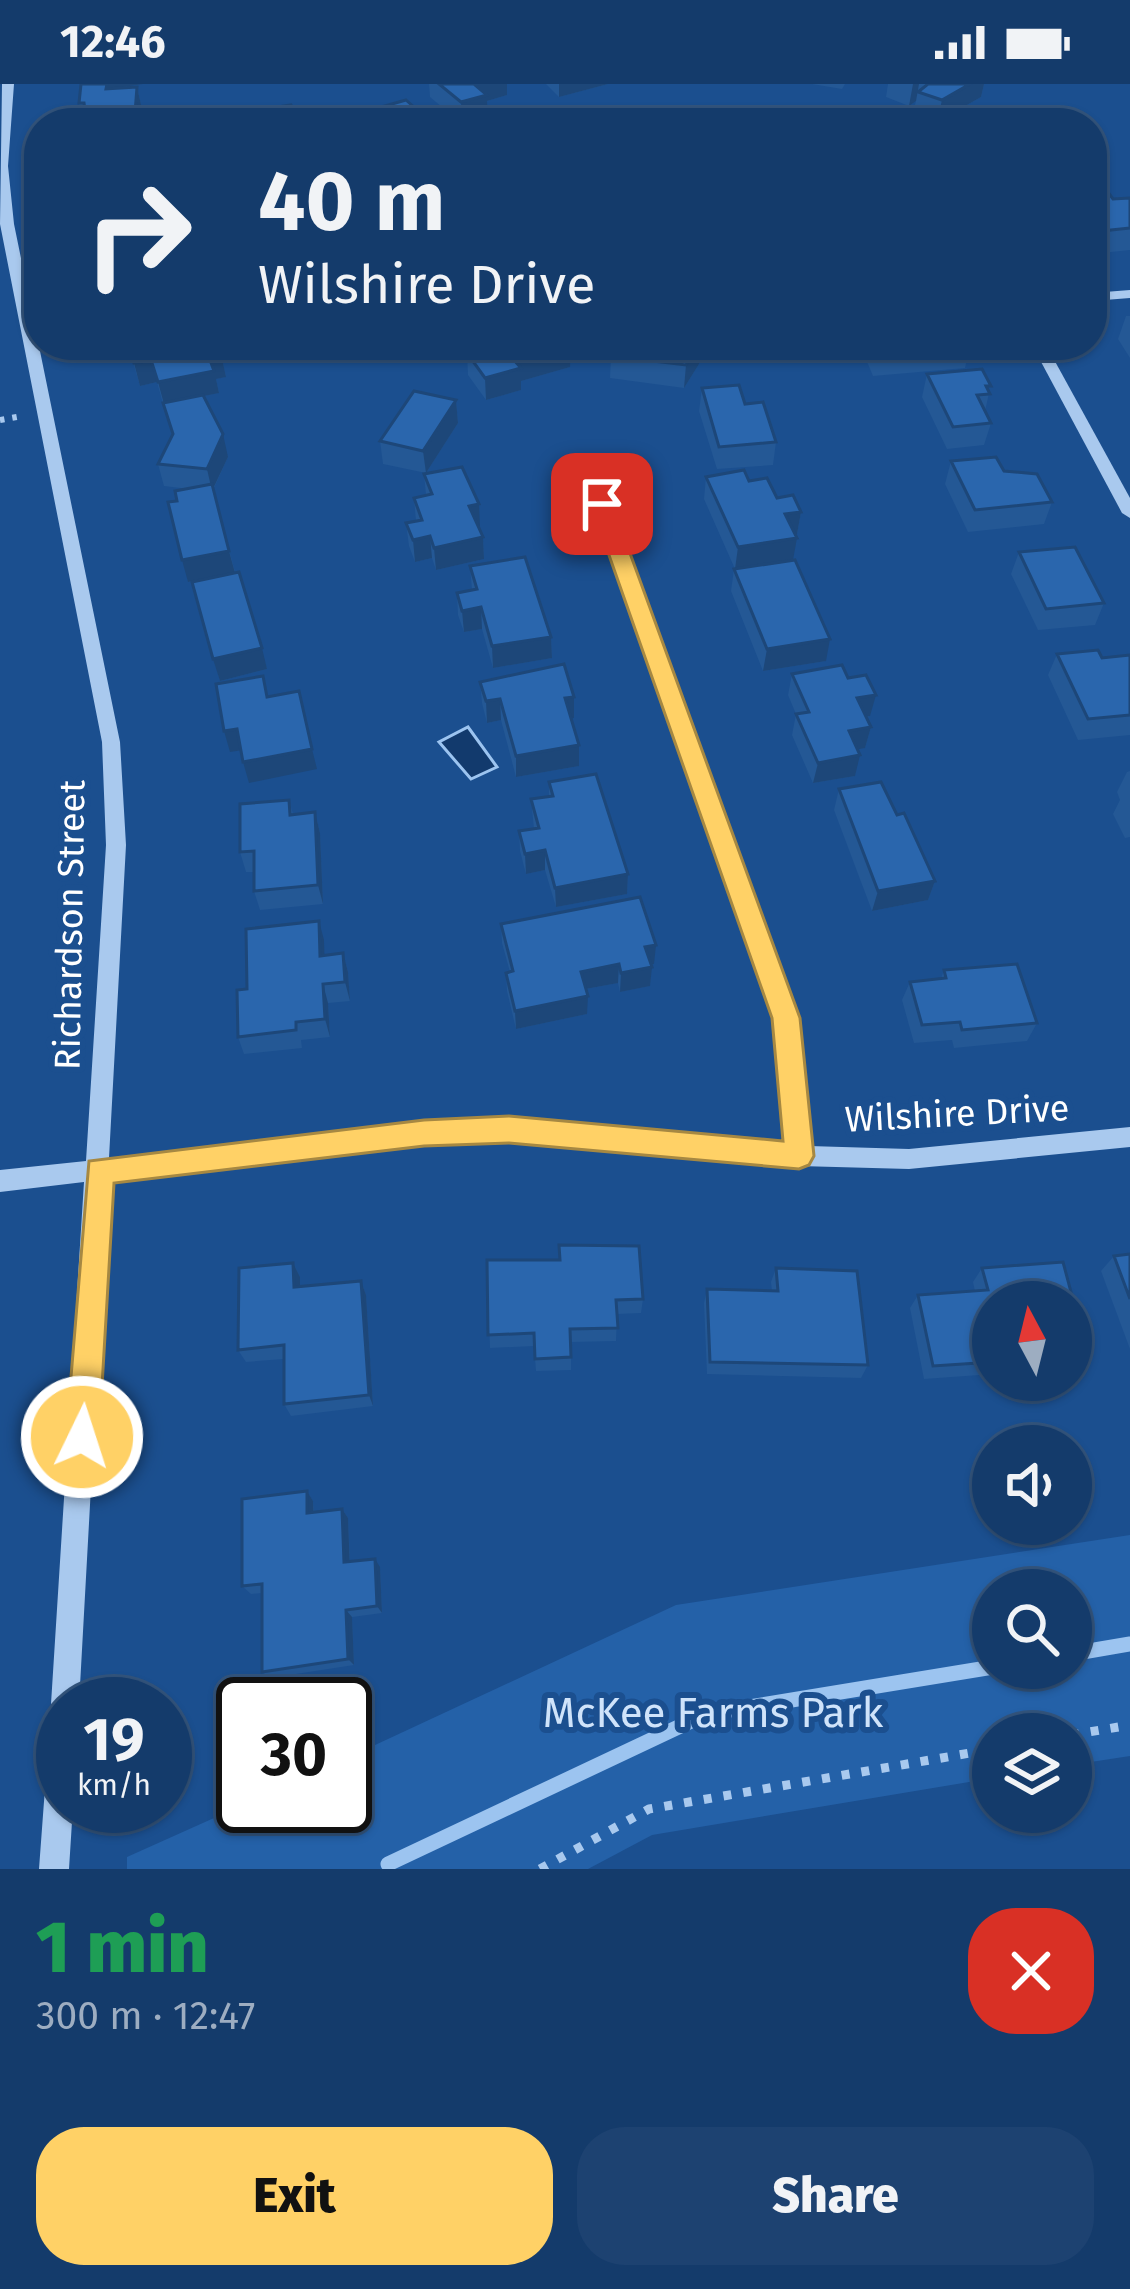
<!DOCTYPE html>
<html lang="en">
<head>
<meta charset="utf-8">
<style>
  body { margin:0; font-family:"Fira Sans",sans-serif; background:#1d4271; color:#f1f3f6; height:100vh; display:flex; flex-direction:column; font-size:45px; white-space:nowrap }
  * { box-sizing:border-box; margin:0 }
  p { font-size:39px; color:#9dadc1 }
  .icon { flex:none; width:66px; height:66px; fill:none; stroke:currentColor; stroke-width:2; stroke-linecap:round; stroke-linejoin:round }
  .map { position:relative; height:1785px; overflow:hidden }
  .panel { display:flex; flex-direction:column; background:#143b6b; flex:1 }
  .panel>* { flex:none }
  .hud { position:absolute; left:24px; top:24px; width:1083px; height:252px; border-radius:48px; box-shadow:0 3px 9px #0004,0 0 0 3px #33557e; background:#143b6b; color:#f1f3f6; overflow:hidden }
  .needle { width:78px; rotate:353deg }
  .controls { position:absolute; left:972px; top:1197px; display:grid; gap:24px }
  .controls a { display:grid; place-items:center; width:120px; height:120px; border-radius:50%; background:#143b6b; box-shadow:0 3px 9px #0004,0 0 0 3px #33557e; font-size:60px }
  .speed { position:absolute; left:36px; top:1593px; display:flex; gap:24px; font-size:60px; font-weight:700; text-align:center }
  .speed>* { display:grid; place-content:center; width:156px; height:156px; border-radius:50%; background:#143b6b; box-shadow:0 3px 9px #0004,0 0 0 3px #33557e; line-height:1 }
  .speed small { font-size:30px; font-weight:400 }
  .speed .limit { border:6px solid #111; border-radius:18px; background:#fff; color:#111 }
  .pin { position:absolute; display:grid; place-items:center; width:102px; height:102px; color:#fff; margin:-51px; border-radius:24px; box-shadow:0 6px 18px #0006 }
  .me { position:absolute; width:132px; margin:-66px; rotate:4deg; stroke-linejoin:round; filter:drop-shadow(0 0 9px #0008) }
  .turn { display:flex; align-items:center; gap:42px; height:252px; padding:0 36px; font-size:54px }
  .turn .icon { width:156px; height:156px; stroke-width:2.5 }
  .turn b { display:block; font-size:84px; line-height:102px }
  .round { display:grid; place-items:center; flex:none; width:126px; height:126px; border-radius:48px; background:#1d4271 }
  .overview { display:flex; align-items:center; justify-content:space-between; height:204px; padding:0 36px }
  h1 { font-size:72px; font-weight:800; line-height:90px; color:#1e9e55 }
  .button { display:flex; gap:24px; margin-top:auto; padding:24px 36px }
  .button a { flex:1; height:138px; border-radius:48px; background:#ffd166; color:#111; font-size:48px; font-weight:800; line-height:138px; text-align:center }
  .button a+a { background:#1d4271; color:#f1f3f6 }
  .status { display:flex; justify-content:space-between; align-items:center; height:84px; padding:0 60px; background:#143b6b; direction:ltr }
  .status svg { height:33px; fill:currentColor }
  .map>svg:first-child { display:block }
  .green { fill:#2461a8; fill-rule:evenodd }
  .water { fill:#123a6d; stroke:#9cc4f0; stroke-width:3 }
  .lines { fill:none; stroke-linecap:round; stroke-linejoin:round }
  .stream { stroke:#9cc4f0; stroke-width:15 }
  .path-far1 { stroke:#a9c9ee; stroke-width:6; stroke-dasharray:4.5 8; stroke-linecap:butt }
  .path { stroke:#a9c9ee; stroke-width:9; stroke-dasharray:8 12; stroke-linecap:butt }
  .minor { fill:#a9c9ee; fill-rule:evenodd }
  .wall { fill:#245895 }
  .shaded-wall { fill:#1d4779 }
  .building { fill:#2a66ad; stroke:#1d4779; stroke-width:3 }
  .route { fill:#ffd166; stroke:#a68842; stroke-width:3 }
  .labels { text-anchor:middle; stroke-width:12; stroke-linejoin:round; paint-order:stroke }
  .street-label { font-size:36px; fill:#fff; stroke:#1b4f8f }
  .near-park-label { font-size:42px; fill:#cfe3fa; stroke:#1b4f8f }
</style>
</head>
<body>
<div class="status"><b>12:46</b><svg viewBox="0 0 49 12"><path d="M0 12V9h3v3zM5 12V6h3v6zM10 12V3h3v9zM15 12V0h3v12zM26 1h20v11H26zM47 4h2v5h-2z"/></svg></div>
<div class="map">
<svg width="1130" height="1785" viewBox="0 0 1130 1785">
  <rect width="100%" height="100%" fill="#1b4f8f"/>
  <path class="green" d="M1130,1451V1672L1071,1681V1650H993V1694L652,1751L588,1785H127V1773L243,1721L345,1722V1675L676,1521ZM993,1506H1071V1584H993Z"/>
  <path class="water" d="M468,643L497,683L471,695L439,658Z"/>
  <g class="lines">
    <g class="stream">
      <path d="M1071,1570L1130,1560"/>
      <path d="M388,1780L706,1630L993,1583"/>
    </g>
    <path class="path-far1" d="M0,336L22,332"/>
    <g class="path">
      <path d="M1071,1651L1130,1641"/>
      <path d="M540,1785L649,1725L993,1665"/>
    </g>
    <g class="minor">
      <path d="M2,0H14L8,82L14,140L120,658L126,761L109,1074L423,1039L509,1035L787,1061L775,934L578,378L586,373L594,378L797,934L809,1062L909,1065L1130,1043V1063L909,1085L799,1082L509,1055L423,1059L108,1095L79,1620H63V1633L55,1630L51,1620L84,1098L0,1108V1086L86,1077L106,761L102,658L0,140Z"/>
      <path d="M749,26L820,35L826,39L749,34L641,39L647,35Z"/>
      <path d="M1130,206V214L1092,217V209Z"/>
      <path d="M1032,261H1046L1130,414V434L1122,429Z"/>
      <path d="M63,1636V1722H73L69,1785H39L49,1650L53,1640Z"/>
    </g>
  </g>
  <g class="wall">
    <path d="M429,0H507V11L487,17L488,32L461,39L430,13Z"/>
    <path d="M546,0H608L559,13Z"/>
    <path d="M812,0H845L842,5Z"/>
    <path d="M888,0H984L981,13L937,38L913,29L916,17L909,22L886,13Z"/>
    <path d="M137,3L142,25L141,39H84L79,19L109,5Z"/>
    <path d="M1092,96L1113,115L1130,114V166L1092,170Z"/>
    <path d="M1126,232H1130V274L1118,255Z"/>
    <path d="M128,261L221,270L226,293L216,295L219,309L204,312L228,373L213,406L235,488L267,585L220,597L192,498H188L177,417L189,405L164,402L158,380L172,351L157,298L140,302Z"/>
    <path d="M482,261H571L570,283L521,297V306L486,316L468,291L467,269L482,265Z"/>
    <path d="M618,261H701L699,280L684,304L610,294L611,272Z"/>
    <path d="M860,261H970L965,284L873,292Z"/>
    <path d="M927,290L989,309L985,327L991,339L984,361L947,365L922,313Z"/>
    <path d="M702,304L745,320L776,358L773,381L717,385L699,327Z"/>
    <path d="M456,316L458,339L426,389L383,380L380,357Z"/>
    <path d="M951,377L1004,387L1052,418L1044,440L968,448L945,400Z"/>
    <path d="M424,390L480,442L478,443L483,453L484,475L436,486L432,474L415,478L409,462L406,439L416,437L414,414L426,411Z"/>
    <path d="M706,393L749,397L801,428L797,450L735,485L704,415Z"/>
    <path d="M1019,468L1104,519L1095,541L1038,546L1011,490Z"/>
    <path d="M470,482L551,553L552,574L493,584L482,545L464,548L458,531L457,509L472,506Z"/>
    <path d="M734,485L826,577L763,587L731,507Z"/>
    <path d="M1057,570L1102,574L1130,571V651L1078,656L1048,591Z"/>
    <path d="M792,590L870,632L866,633L871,643L865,664L858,665L855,692L813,699L792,651L796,630L788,611Z"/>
    <path d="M480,598L574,613V634H571L579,682L516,693L501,636L487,639L482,619Z"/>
    <path d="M1130,687V753L1125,754L1113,730L1120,716L1117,708L1127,688Z"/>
    <path d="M549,698L628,790L627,810L556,823L545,786L526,790L520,767L519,747L534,745L531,715L549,712Z"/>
    <path d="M839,705L935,797L928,816L872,827L834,726Z"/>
    <path d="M289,716L293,730L315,728L320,749L323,820L260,826L254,807V788H246L240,768Z"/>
    <path d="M501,840L654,880L651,881L650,902L620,908L618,899L586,905L587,930L516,945L507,907L506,889L510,888L502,859Z"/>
    <path d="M324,856V871L343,869L348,888L350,917L328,919L330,953L301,956L302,964L244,970L238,953L247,905Z"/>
    <path d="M944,886L1037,939L1027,957L954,964L952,956L914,959L902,916L910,898L941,895Z"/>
    <path d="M1130,1170V1265L1101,1187L1114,1172Z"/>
    <path d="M487,1176L643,1215L641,1229L617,1230L616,1257L571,1258V1286L536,1287L534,1262L490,1264Z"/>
    <path d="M1063,1178L1079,1238L1071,1247V1218H993V1290L924,1295L910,1224L918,1211L975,1207L973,1198L982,1184Z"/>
    <path d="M293,1179L300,1193V1203L361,1197L366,1211L373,1322L291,1332L284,1320V1275L246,1278L238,1266Z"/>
    <path d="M776,1184L868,1281L861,1294L707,1290L704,1219L707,1205L772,1207L771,1198Z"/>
    <path d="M307,1407L313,1417L314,1428L342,1425L348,1434L350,1478L380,1483L382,1529L352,1533L354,1581L270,1594L262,1588V1509L251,1510L242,1502Z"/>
  </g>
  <g class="shaded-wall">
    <path d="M88,0H143L109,5Z"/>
    <path d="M474,0H507V11L487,17L488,32L462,39L461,18Z"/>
    <path d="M559,0H608L559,13Z"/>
    <path d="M913,0H919L916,17L909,22Z"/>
    <path d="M970,0H984L981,13L937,38L942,16Z"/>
    <path d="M137,3L142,25L141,39H138L135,29Z"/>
    <path d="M571,261L570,283L521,297V306L486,316L485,294L514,276Z"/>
    <path d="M699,261H701L699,280L684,304L686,281Z"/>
    <path d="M221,270L226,293L216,295L219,309L164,320L158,298L209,273Z"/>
    <path d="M151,276L157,298L140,302L134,279Z"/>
    <path d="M456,316L458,339L426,389L423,367Z"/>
    <path d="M223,350L228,373L212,407L207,385Z"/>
    <path d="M479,420L480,442L471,444L469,422Z"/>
    <path d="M801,428L797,450L782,452L785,430Z"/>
    <path d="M430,452L432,474L415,478L413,456Z"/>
    <path d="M483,453L484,475L436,486L434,464Z"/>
    <path d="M797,454L793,476L735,485L738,463Z"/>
    <path d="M229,467L235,489L188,498L182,476Z"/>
    <path d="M481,523L482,545L464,548L462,527Z"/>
    <path d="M551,553L552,574L493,584L492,562Z"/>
    <path d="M830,555L826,577L763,587L767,565Z"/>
    <path d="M262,564L267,585L220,597L213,575Z"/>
    <path d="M876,611L870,632L851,635L857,614Z"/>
    <path d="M574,613V634L565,636V614Z"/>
    <path d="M500,615L501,636L487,639L486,617Z"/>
    <path d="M871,643L865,664L844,668L849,647Z"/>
    <path d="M237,645L243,666L230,668L224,647Z"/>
    <path d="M579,661V682L516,693V672Z"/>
    <path d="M312,665L317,685L249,699L243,678Z"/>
    <path d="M860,671L855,692L813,699L818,679Z"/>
    <path d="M315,728L320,749L323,820L318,801Z"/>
    <path d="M545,766V786L526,790L525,770Z"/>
    <path d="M628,790L627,810L556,823L555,804Z"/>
    <path d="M935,797L928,816L872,827L878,807Z"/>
    <path d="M319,837L324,856L325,891L320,872Z"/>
    <path d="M656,861L654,880L644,882L645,863Z"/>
    <path d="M343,869L348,888L350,917L345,898Z"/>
    <path d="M619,880L618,899L580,906L581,888Z"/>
    <path d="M652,883L650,902L620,908L621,889Z"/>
    <path d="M323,900L328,919L330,953L325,935Z"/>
    <path d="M588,912L587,930L516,945L515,927Z"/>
    <path d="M293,1179L300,1193V1217L294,1203Z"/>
    <path d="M361,1197L366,1211L373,1322L369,1311Z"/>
    <path d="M307,1407L313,1417L314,1439L307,1429Z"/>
    <path d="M342,1425L348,1434L350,1487L344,1478Z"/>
    <path d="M375,1475L380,1483L382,1529L377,1522Z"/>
    <path d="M346,1526L352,1533L354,1581L348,1575Z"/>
  </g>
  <g class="building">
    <path d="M81,0H107L106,5L137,3L135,29H129L128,39H95L96,32L86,33L84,19H79Z"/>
    <path d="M439,0H474L487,11L461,18Z"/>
    <path d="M928,0H970L942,16L918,8Z"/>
    <path d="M406,16L425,33L407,39H361L353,31Z"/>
    <path d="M291,21L299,39H233L275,32L271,24Z"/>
    <path d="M1013,33L1019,39H988L987,37Z"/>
    <path d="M1092,96H1099L1113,115L1130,114V144L1092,148Z"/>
    <path d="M128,261H218L221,270L209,273L214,287L158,298L151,276L134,279Z"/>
    <path d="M484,261H568L514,276L521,284L485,294L467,269L486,264Z"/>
    <path d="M618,261H699L686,281L611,272Z"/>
    <path d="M874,261H971L878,269Z"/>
    <path d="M982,285L991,302H986L990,310L977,311L991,339L953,343L927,290Z"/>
    <path d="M739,301L745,320L763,318L776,358L719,363L702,304Z"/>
    <path d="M414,307L456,316L423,367L380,357Z"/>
    <path d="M203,311L223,350L207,385L158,380L173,350L163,319Z"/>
    <path d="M996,373L1004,387L1037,390L1052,418L975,426L951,377Z"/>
    <path d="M462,383L479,420L469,422L483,453L434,464L430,452L413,456L406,439L422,436L414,414L432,410L424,390Z"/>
    <path d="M744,386L749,397L767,394L777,414L793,411L801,428L785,430L797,454L738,463L706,393Z"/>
    <path d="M212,400L229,467L182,476L168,418L177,417L175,407Z"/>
    <path d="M1075,463L1104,519L1046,525L1019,468Z"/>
    <path d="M525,473L551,553L492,562L481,523L462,527L457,509L477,505L470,482Z"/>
    <path d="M795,476L830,555L767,565L734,485Z"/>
    <path d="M239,488L262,564L213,575L192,498Z"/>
    <path d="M1098,566L1102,574L1130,571V631L1088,635L1057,570Z"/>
    <path d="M564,580L574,613L565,614L579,661L516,672L500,615L486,617L480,598Z"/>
    <path d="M842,581L848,594L866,591L876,611L857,614L871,643L849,647L860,671L818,679L796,630L809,628L792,590Z"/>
    <path d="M263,592L267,613L299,607L312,665L243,678L237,645L224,647L216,600Z"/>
    <path d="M596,690L628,790L555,804L545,766L525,770L519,747L539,744L531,715L553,712L549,698Z"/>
    <path d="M881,698L897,731L904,729L935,797L878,807L839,705Z"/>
    <path d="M289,716L290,731L315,728L318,801L254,807V767L240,768V720Z"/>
    <path d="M640,813L656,861L645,863L652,883L621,889L619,880L581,888L588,912L515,927L506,889L513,887L501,840Z"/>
    <path d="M319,837L320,872L343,869L345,898L323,900L325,935L296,938V946L238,953L237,906L247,905L246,845Z"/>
    <path d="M1017,880L1037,939L962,946L960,938L922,941L910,898L946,894L944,886Z"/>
    <path d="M559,1161L639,1162L643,1215L616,1216L618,1244L570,1245L571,1273L535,1275L534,1249L488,1251L487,1176H560Z"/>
    <path d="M1130,1170V1215L1114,1172Z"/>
    <path d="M1063,1178L1079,1238H1071V1218H993V1278L933,1282L918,1211L988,1206L982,1184Z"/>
    <path d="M293,1179L294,1203L361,1197L369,1311L284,1320V1261L238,1266L239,1184Z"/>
    <path d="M776,1184L857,1187L868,1281L710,1278L707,1205L778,1207Z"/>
    <path d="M307,1407V1429L342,1425L344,1478L375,1475L377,1522L346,1526L348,1575L262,1588V1500L242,1502V1415Z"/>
  </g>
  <path class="route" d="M602,413L612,420L800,934L814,1072L809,1081L799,1085L509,1059L424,1062L114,1099L99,1353L94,1365L82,1370L70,1365L66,1353L89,1077L424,1036L509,1032L783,1057L772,934L591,420Z"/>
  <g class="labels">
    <g class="street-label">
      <text transform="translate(69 841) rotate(-89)" y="13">Richardson Street</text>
      <text transform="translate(957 1029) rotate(-3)" y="13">Wilshire Drive</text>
    </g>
    <g class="near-park-label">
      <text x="713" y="1643">McKee Farms Park</text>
    </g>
  </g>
</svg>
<div class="controls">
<a><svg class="needle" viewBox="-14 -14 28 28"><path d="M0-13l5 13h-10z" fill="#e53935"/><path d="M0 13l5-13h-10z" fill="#9dadc1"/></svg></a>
<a><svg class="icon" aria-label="sound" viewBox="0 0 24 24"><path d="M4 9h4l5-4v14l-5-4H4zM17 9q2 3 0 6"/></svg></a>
<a><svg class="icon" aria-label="search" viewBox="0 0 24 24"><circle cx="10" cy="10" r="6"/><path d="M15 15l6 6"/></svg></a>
<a><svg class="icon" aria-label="layers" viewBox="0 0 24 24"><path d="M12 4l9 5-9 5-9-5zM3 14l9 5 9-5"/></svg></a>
</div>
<div class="speed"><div>19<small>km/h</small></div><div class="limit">30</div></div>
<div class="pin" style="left:602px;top:420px;background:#d93025"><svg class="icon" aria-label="arrive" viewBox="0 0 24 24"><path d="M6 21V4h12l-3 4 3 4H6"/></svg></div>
<svg class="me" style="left:82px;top:1353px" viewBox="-20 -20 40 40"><circle r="17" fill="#ffd166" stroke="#fff" stroke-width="3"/><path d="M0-11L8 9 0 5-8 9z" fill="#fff"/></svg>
<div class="hud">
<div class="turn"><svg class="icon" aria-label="right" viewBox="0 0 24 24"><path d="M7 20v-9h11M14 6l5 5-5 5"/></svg><div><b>40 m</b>Wilshire Drive</div></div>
</div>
</div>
<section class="panel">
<div class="overview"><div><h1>1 min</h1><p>300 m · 12:47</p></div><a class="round" style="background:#d93025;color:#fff"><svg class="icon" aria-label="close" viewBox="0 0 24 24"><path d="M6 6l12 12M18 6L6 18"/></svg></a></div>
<div class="button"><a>Exit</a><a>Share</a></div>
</section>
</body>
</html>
